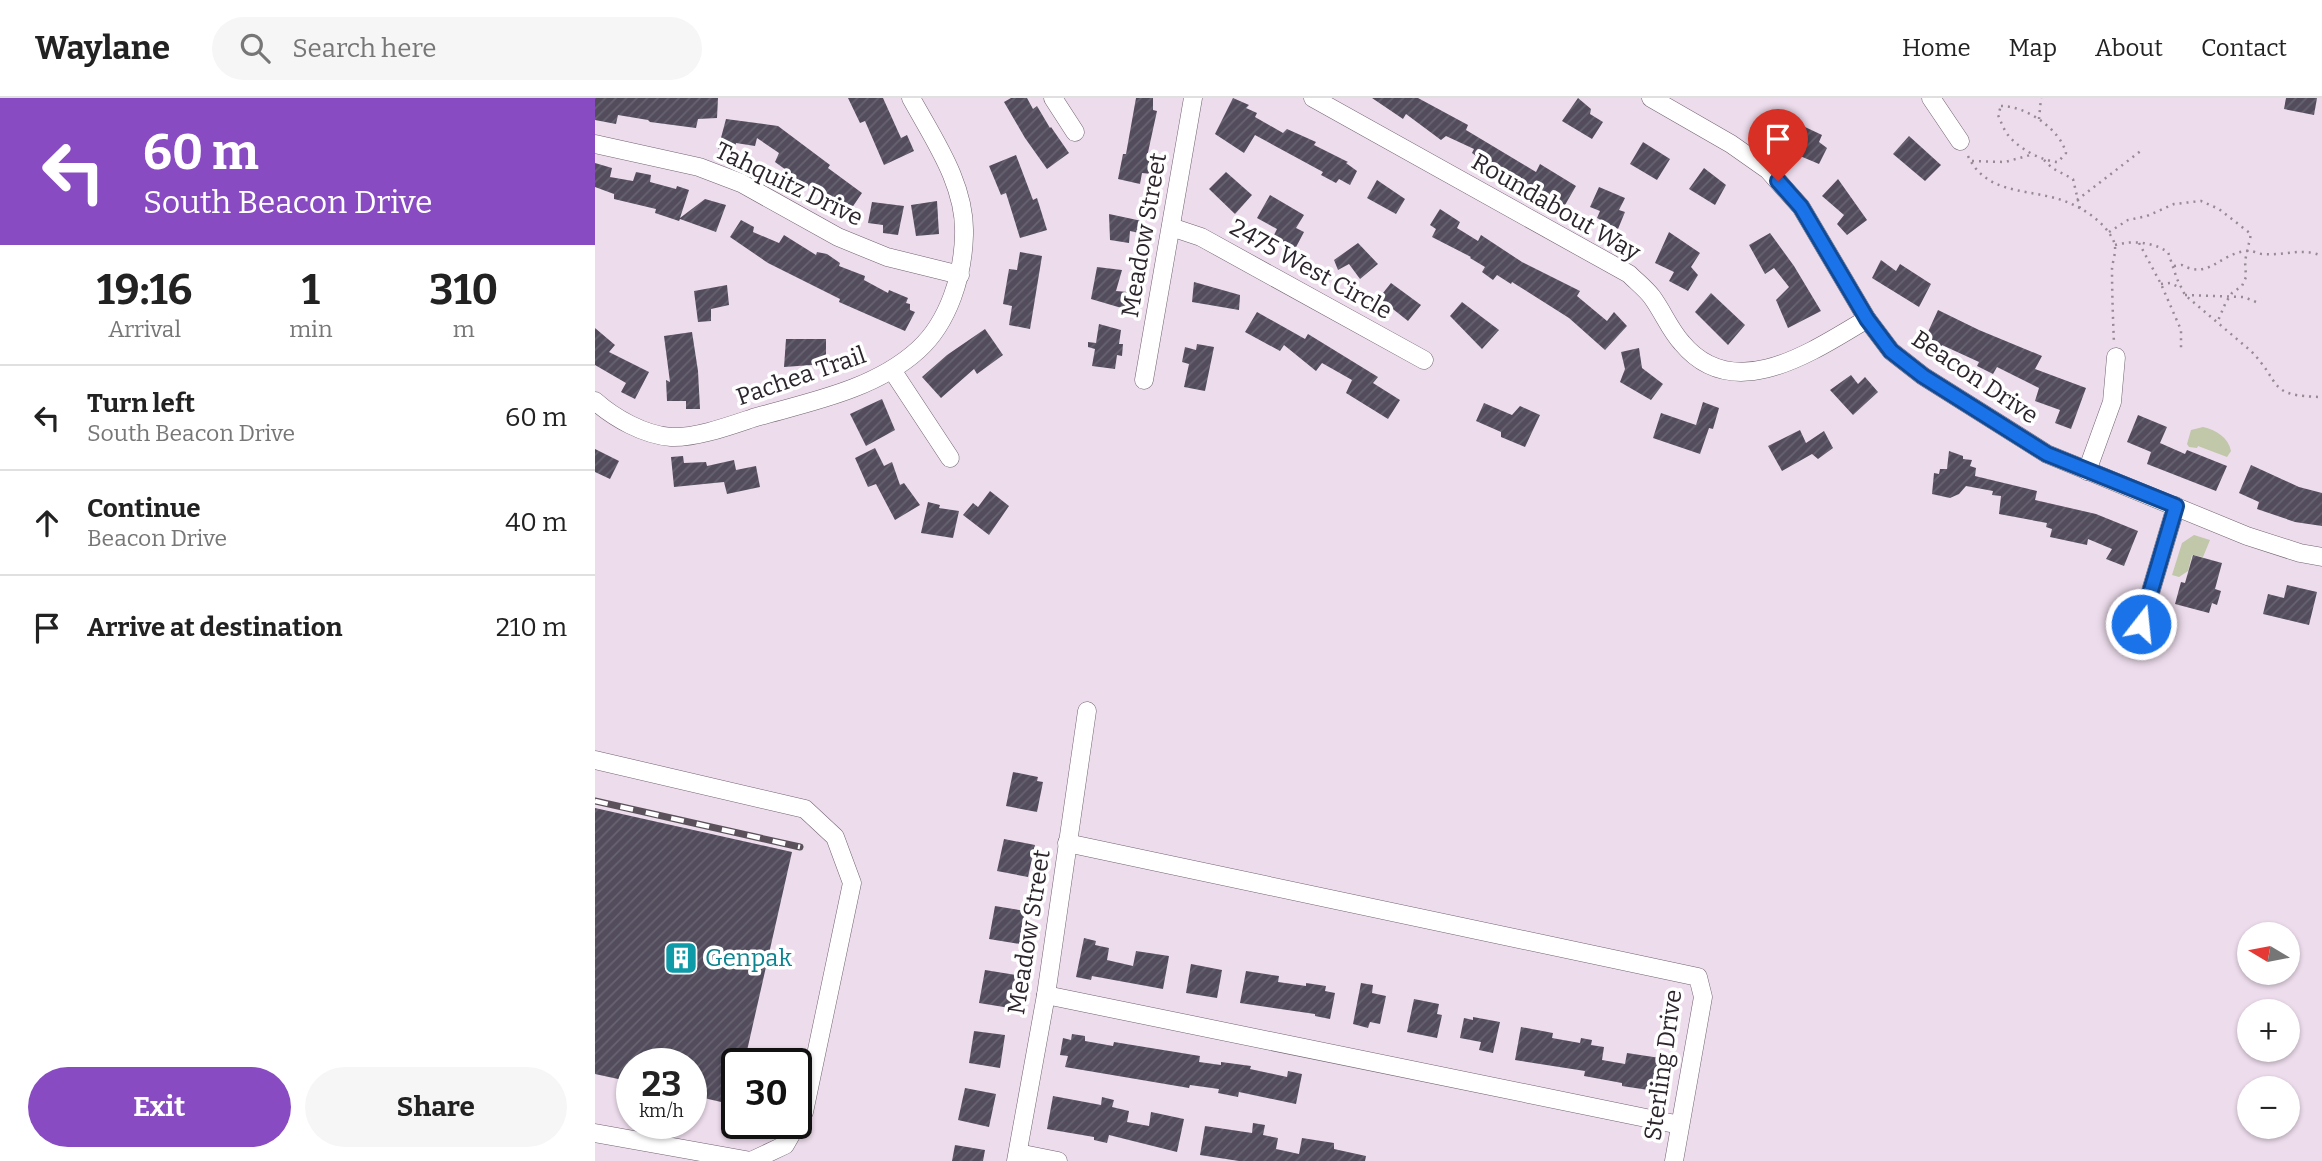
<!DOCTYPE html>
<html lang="en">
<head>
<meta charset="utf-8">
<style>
  body { margin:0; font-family:Bitter,serif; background:#f6f6f6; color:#222; height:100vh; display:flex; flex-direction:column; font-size:26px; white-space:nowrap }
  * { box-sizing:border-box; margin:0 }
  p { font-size:23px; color:#767676 }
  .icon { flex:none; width:38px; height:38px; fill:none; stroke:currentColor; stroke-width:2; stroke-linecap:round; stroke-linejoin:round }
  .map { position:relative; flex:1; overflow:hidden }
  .drawer { display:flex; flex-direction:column; background:#fff; width:595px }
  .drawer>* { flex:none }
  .guide { background:#884bc1; color:#fff; overflow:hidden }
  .needle { width:46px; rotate:280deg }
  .fabs { position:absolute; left:1642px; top:824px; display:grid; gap:14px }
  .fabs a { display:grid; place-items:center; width:63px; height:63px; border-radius:50%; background:#fff; box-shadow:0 2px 5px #0004; font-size:35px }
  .speed { position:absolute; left:21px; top:950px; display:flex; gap:14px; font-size:35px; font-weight:700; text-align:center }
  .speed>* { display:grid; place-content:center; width:91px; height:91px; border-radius:50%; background:#fff; box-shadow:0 2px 5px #0004; line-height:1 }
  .speed small { font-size:18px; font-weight:400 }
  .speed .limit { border:4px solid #111; border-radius:10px; background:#fff; color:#111 }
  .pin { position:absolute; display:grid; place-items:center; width:60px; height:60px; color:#fff; margin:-72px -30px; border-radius:50% 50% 50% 0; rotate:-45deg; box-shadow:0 0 7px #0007 }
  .pin .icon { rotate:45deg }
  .me { position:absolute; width:77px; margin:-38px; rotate:16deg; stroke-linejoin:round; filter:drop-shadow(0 0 5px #0008) }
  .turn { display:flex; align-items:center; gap:24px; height:147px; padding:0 28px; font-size:32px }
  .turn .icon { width:91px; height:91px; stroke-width:2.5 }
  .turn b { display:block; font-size:49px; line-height:60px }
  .eta { display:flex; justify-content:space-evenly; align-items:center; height:119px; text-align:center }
  .eta b { font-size:42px; font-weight:700; line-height:49px }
  .action { display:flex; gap:14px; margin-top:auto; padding:14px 28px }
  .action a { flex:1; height:80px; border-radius:42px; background:#884bc1; color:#fff; font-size:28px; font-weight:700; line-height:80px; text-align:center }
  .action a+a { background:#f6f6f6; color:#222 }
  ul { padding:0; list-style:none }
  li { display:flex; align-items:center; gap:21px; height:105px; padding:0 28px; border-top:2px solid #e0e0e0 }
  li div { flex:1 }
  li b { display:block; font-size:26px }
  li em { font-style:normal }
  header { display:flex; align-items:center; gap:42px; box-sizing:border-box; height:98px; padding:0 35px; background:#fff; border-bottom:2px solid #e0e0e0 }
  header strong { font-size:33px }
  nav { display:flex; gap:38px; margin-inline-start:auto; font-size:24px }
  .search { width:490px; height:63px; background:#f6f6f6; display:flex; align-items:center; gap:18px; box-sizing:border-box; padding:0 24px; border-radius:38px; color:#767676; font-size:26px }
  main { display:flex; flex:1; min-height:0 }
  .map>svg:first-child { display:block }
  .grass { fill:#c1c7a9 }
  .building { fill:url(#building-hatch) }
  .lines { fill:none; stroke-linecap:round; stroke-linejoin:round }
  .minor-casing { stroke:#726371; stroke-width:19 }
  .path { stroke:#968a95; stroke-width:2.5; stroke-dasharray:2 5; stroke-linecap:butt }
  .minor { stroke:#fff; stroke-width:18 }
  .rail-casing { stroke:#5a515a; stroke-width:7 }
  .rail { stroke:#fff; stroke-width:4.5; stroke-dasharray:13; stroke-linecap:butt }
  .route-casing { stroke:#114b97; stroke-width:18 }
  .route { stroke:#1a73e8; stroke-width:12 }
  .labels { text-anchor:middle; stroke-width:7; stroke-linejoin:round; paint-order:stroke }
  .street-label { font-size:24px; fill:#2c262c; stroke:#fff }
  .culture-label { font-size:24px; fill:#0d838f; stroke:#fff; text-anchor:start }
</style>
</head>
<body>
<header>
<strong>Waylane</strong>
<div class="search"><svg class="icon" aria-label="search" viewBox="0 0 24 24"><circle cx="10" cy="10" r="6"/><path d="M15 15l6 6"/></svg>Search here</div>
<nav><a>Home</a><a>Map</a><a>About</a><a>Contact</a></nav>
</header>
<main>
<section class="drawer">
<div class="guide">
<div class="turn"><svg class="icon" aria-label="left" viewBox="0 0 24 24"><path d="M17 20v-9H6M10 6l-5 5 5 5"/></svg><div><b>60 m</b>South Beacon Drive</div></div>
</div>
<div class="eta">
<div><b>19:16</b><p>Arrival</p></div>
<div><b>1</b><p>min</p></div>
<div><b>310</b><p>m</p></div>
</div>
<ul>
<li><svg class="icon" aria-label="left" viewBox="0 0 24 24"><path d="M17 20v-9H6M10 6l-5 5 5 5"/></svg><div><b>Turn left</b><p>South Beacon Drive</p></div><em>60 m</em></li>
<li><svg class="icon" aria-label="ahead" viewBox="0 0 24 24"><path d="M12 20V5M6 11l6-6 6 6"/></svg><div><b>Continue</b><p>Beacon Drive</p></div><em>40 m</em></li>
<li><svg class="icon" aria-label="arrive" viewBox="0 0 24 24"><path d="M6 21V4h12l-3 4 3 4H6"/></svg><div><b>Arrive at destination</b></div><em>210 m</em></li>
</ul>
<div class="action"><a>Exit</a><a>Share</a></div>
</section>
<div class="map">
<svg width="1727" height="1063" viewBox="0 0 1727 1063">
  <defs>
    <pattern id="building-hatch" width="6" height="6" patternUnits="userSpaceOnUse" patternTransform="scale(1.75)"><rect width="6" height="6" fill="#524c5c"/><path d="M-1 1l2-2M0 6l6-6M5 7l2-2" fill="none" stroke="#686370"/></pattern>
  </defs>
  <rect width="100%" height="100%" fill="#eddcec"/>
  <g class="grass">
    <path d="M1608,329C1621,332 1633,339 1636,353L1632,359L1603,348L1602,350L1594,349L1592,346L1596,332Z"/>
    <path d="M1599,437L1615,442L1608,459L1597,457L1593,473L1584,479L1577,477L1587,445Z"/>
  </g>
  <g class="building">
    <path d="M0,0H123L122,20L103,21L101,30L55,24L53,22L23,17L21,26L0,22Z"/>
    <path d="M253,0H288L306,40L312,37L319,53L289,67L270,23L265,25Z"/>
    <path d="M416,0H432L438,11L442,8L455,30L456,29L474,55L452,71L430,40L409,4Z"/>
    <path d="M541,0H558V12L562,13L552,59H560L557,76L547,75L545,86L523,81L528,56H531Z"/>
    <path d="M638,0L654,7L651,10L662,15L660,19L688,35L692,31L721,44L719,47L753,64L751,65L762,73L755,87L744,81L741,85L726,77L728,74L660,37L649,55L620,36Z"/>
    <path d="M777,0H823L873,27L871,32L941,74L945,66L981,88L970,107L917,80L916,83L877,55L879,51L851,38L846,42L811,16L808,21Z"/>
    <path d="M983,0L996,11L995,16L1008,24L997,41L967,23Z"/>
    <path d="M1691,0H1722L1719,17L1689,11Z"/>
    <path d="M131,21L183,28L235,67L233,70L267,95L250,120L237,109L240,102L219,88L218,91L197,79L198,77L180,64L184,55L162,40L160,48L141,45L139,54L123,51Z"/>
    <path d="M1193,21L1227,37L1224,44L1232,50L1224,66L1205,58V52L1182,41Z"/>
    <path d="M1314,38L1346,67L1330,83L1298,56Z"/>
    <path d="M1048,44L1075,61L1062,82L1035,66Z"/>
    <path d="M421,57L438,102L442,100L452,132L425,140L411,95L406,97L394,68Z"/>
    <path d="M0,65L17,70L15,79L38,83L41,74L56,77L55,84L81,91L82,88L94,92L85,120L110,101L131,107L121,134L85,121L84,123L60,115L61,111L19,101V96L0,89Z"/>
    <path d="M1109,70L1131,87L1120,107L1094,91Z"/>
    <path d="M631,74L657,97L640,116L614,91Z"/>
    <path d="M1243,81L1272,122L1252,137L1242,126L1249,117L1227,98Z"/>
    <path d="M782,82L810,101L801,116L772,100Z"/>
    <path d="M1004,89L1030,100L1024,112L1030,114L1023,131L1002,120L1005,113L995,109Z"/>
    <path d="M675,97L709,117L701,130L709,134L700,151L678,139L682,131L662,120Z"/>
    <path d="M342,103L344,136L321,138L316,107Z"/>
    <path d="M277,104L309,108L303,137L288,135V127L273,125Z"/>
    <path d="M845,111L865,124L862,130L883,143L886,137L927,164L985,193L982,198L1012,223L1019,214L1032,228L1010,252L974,220L917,184L916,186L902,177L898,182L887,174L890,169L875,160L876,159L837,139L841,131L835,127Z"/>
    <path d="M514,116L547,123L544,135L535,133L534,145L515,142Z"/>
    <path d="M146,122L159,129L158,134L184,145L189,137L221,157L222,154L232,156L245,165L244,168L270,178L269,182L293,195L294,192L313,200L311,205L315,206V212L320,214L310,233L244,204L245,201L173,165L135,139Z"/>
    <path d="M1074,134L1105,155L1096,169L1103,177L1093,193L1074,183L1079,174L1060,165Z"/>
    <path d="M1175,135L1199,168L1226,213L1193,230L1181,202L1194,189L1179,170L1170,176L1154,147Z"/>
    <path d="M763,145L783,166L765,181L754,166L743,172L739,162Z"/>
    <path d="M425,154L447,158L435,231L414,227L417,208L408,206L414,171L422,172Z"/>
    <path d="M1286,162L1301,173L1305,166L1336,186L1324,209L1277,180Z"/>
    <path d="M502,169L527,172L521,193L533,194L530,211L496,201Z"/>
    <path d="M599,184L645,197L644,212L597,204Z"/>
    <path d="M796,185L826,207L813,223L784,200Z"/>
    <path d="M132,187L134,207L116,211V223L103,224L99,193Z"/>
    <path d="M1116,195L1150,227L1133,247L1100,214Z"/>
    <path d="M867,204L904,232L887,251L855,218Z"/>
    <path d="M1343,212L1384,232L1447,258L1440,271L1491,290L1476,331L1460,325L1465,312L1440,303L1444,290L1402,269L1398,276L1382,268L1384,264L1347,247L1343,255L1327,247Z"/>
    <path d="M662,214L710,241L713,236L783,279L778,285L805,302L793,321L751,295L757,282L727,265L721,273L689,247L685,253L650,234Z"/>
    <path d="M504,226L526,232L524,246H528L527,258L522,257L520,271L497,268L500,251L493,249V244L501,245Z"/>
    <path d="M0,230L20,247L14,254L54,274L40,301L26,294L31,285L0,267Z"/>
    <path d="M390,231L408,257L382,276L379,271L346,300L327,279L352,257Z"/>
    <path d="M97,234L103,273L105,311H91V303H72L71,282L75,284L69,238Z"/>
    <path d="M191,241H231V266L189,269Z"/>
    <path d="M602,246L619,249L610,293L589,289L594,266L587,264L590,249L601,252Z"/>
    <path d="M1044,250L1047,270L1068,286L1056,302L1025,284L1030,271L1026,254Z"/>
    <path d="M1256,277L1263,286L1270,279L1283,294L1258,317L1235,292Z"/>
    <path d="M287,301L300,332L271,348L255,316Z"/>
    <path d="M1108,304L1124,310L1118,331L1114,330L1105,356L1058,340L1066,315L1101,327Z"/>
    <path d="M889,305L917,317L925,308L945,317L930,349L906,339V334L881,323Z"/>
    <path d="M1543,317L1572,329L1565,345L1590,356L1592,352L1632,368L1621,393L1552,366L1556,354L1532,344Z"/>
    <path d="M1205,332L1211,345L1229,333L1238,350L1223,361L1217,356L1187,373L1173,348Z"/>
    <path d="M280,350L289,368L297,364L305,387L309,385L325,407L300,422L281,386L273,389L260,360Z"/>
    <path d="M0,351L24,363L15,381L0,374Z"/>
    <path d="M1354,353L1368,358V361L1377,362L1375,368L1381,370L1380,378L1442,393L1440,402L1501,416L1543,433L1529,468L1511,461L1517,451L1493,441L1492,447L1455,439L1457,431L1451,429L1452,425L1404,416L1406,398L1397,397L1398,393L1371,388L1364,396L1355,400L1337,396L1339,375L1344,376L1345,371H1352Z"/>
    <path d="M88,358L89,365L111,364L112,368L139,362L141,372L161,368L165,389L132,396L129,384L79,389L76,359Z"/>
    <path d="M1656,367L1704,389L1727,395V428L1700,424L1662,411L1664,404L1644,395Z"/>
    <path d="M395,393L414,408L394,437L368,417L378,405L383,409Z"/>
    <path d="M333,404L345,407L344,410L364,413L358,440L326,435Z"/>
    <path d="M1598,457L1627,465L1620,491L1626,493L1622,507L1617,505L1614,515L1580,506L1586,484L1590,485Z"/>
    <path d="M1692,487L1722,494L1714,527L1668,516L1673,496L1689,500Z"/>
    <path d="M418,674L443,679L442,683L448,684L442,714L411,708Z"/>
    <path d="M0,710L197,754L149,966H142V996L139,1007L96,997V966H37V984L0,976Z"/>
    <path d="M409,741L440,747L433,779L402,773Z"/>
    <path d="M400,808L430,813L425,846L394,841Z"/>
    <path d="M489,840L501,843L500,847L514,850L512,862L538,868L541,853L574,858L568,891L497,878L496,882L481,879Z"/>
    <path d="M596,866L627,872L622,900L591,895Z"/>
    <path d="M390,872L421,877L415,910L384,905Z"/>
    <path d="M651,873L684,878L683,884L711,888V885L731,888L730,893L740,895L735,921L720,918V916L645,905Z"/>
    <path d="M766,885L778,887L777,895L791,898L785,926L775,924L773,930L758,926Z"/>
    <path d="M819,901L844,906L842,916L847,917L842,940L812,934Z"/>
    <path d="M878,919L905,924L898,955L884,952L886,944L865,940L869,920L878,922Z"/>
    <path d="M926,929L958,935L957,940L985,945L986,940L997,942L996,947L1009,949L1007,962L1030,966L1032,955L1065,960L1060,993L1027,988V985L989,978L990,973L920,962Z"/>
    <path d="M379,933L410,937L405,970L374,965Z"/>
    <path d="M477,936L490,938V943L518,948L519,944L605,958L604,964L626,967V964L656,968L655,971L692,979L693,973L707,976L701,1006L644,994L643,999L623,995L624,991L595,987L594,990L470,969L473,958L465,957L468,940L476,942Z"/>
    <path d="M370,990L401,996L394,1029L363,1022Z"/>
    <path d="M458,998L506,1007L507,999L519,1002L517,1009L534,1013L532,1024L554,1028L556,1014L589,1021L582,1054L514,1037L512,1045L499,1042V1039L452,1031Z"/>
    <path d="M658,1025L670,1027L668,1037L683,1040L681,1051L704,1056L707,1040L739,1045V1051L771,1058L770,1063H644L605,1057L610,1028L657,1035Z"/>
    <path d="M360,1047L390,1052L388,1063H357Z"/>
  </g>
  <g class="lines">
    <defs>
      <g id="minor">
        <path d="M458,0L480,34"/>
        <path d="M718,0L1034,176C1042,184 1051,191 1057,199C1068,214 1075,232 1087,245C1139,308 1218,253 1272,221"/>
        <path d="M1056,0L1136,46L1173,72L1206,109L1272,221L1296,253L1328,278L1452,356L1652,438L1705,455L1727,459"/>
        <path d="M1336,0L1365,43"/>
        <path d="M0,46L104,69L146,85L243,139L292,159L365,177"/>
        <path d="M576,129L606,139L829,262"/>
        <path d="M297,272L355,360"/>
        <path d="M549,282L598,0"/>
        <path d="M0,303C19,320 49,337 76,339C101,340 134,328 158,320C214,304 279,292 323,252C354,224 368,177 369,137C371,87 339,42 316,0"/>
        <path d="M1492,373L1517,304L1521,259"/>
        <path d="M1546,526L1581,408"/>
        <path d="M0,662L210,711L240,739L257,785L209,1014L190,1047L156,1063"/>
        <path d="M472,745L1103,879L1108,899L1079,1063"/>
        <path d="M451,897L1085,1027"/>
        <path d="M0,1035L156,1063"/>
        <path d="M423,1055L463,1063"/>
        <path d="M421,1063L451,897L492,613"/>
      </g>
    </defs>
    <use href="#minor" class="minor-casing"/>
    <g class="path">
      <path d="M1406,8C1431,8 1465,31 1471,55L1463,64C1447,63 1424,51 1413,37C1409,32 1406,24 1403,17Z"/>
      <path d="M1444,21L1446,0"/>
      <path d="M1373,58C1390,94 1426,91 1460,100C1482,106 1510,122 1519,144C1522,152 1518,162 1517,170C1517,195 1518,221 1519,246"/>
      <path d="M1449,62L1457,70L1478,81L1485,111"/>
      <path d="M1377,63L1410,64L1439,56"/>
      <path d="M1482,102L1547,52"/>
      <path d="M1514,134L1533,122L1552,118L1579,106L1606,103L1624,111L1656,136L1650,163L1651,179L1647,188L1637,195L1631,204L1622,225"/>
      <path d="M1544,145L1566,186L1586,232V254"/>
      <path d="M1520,147C1539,142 1557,144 1573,154L1582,181L1590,197L1656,253C1688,286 1671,298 1727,299"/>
      <path d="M1579,168L1587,167C1614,182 1625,155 1652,153C1657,152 1663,156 1668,156C1689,158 1707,149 1727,158"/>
      <path d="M1566,186L1575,185L1586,190"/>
      <path d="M1590,197L1649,199L1661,204"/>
    </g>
    <use href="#minor" class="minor"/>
    <defs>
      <path id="rail" d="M0,703L205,749"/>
    </defs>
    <use href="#rail" class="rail-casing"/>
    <use href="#rail" class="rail"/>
  </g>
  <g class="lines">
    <defs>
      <path id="route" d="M1183,83L1206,109L1272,221L1296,253L1328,278L1452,356L1581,408L1546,526"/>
    </defs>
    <use href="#route" class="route-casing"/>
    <use href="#route" class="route"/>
  </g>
  <defs>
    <symbol id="building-square" viewBox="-11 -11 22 22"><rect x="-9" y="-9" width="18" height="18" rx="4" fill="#0f9aa8" stroke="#fff"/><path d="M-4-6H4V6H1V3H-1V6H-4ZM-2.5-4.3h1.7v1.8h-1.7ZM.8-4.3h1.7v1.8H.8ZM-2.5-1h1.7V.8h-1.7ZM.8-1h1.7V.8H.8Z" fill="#fff"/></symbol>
  </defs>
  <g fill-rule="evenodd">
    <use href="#building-square" x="67" y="841" width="38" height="38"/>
  </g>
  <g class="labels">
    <g class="street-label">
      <text transform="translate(194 86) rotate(26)" y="8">Tahquitz Drive</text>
      <text transform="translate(961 109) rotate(30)" y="8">Roundabout Way</text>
      <text transform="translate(549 137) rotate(-80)" y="8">Meadow Street</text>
      <text transform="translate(716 171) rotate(29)" y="8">2475 West Circle</text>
      <text transform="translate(206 278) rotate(-19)" y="8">Pachea Trail</text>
      <text transform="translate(1380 279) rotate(34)" y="8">Beacon Drive</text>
      <text transform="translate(434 834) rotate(-81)" y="8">Meadow Street</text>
      <text transform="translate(1068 967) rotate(-82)" y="8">Sterling Drive</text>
    </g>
    <g class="culture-label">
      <text x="110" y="868">Genpak</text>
    </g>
  </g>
</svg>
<div class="fabs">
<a><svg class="needle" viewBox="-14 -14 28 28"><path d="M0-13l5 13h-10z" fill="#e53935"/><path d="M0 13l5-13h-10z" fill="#767676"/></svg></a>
<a>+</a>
<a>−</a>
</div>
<div class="speed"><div>23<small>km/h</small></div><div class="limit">30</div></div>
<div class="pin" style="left:1183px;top:83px;background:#d93025"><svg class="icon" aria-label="arrive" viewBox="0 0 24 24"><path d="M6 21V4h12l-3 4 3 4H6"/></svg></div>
<svg class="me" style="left:1546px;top:526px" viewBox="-20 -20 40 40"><circle r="17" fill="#1a73e8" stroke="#fff" stroke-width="3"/><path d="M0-11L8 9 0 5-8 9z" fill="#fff"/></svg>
</div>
</main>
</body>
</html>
